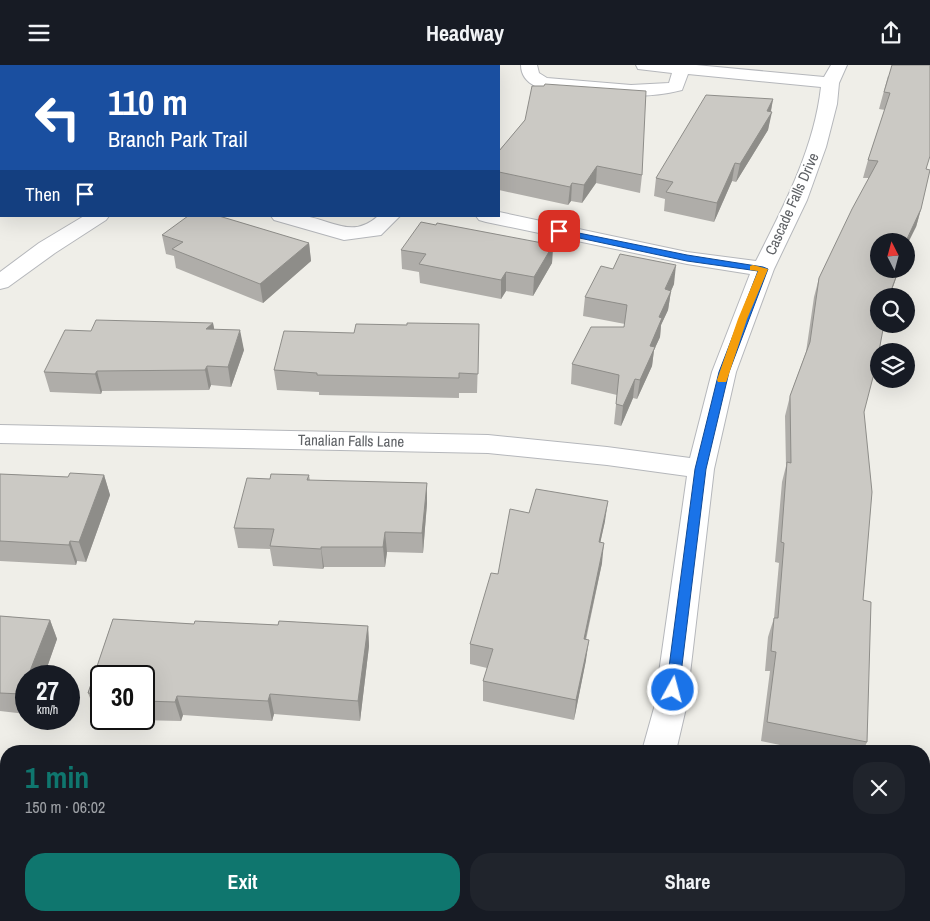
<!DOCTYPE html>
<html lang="en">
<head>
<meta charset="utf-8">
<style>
  body { margin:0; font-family:"Archivo Narrow",sans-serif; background:#20242c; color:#f1f3f6; height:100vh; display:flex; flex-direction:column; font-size:19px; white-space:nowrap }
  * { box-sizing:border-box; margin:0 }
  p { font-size:16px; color:#9ea1a6 }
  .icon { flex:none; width:28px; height:28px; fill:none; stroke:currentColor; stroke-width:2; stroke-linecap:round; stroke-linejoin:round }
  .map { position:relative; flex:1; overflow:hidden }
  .side { position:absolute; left:0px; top:680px; width:930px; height:176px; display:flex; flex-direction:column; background:#171b24; border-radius:20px 20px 0 0; box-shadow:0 5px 20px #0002 }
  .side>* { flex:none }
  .guide { position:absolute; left:0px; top:0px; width:500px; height:152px; box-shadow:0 5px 20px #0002; background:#1a4fa0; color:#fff; overflow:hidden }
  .needle { width:32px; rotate:354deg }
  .fabs { position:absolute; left:870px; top:168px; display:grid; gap:10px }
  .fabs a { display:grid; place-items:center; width:45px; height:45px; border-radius:50%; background:#171b24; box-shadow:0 5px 20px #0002; font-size:25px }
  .speed { position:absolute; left:15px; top:600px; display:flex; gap:10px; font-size:25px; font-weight:700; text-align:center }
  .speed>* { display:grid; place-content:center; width:65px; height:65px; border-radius:50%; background:#171b24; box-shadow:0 5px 20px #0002; line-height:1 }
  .speed small { font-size:12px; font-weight:400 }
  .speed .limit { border:2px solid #111; border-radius:8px; background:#fff; color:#111 }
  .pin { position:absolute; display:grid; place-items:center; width:42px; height:42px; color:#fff; margin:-21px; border-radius:10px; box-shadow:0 2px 8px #0006 }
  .me { position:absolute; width:55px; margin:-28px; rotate:7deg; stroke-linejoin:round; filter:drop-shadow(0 0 4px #0008) }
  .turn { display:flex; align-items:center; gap:18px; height:105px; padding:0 25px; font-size:22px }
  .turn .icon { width:65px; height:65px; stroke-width:2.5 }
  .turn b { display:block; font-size:35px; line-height:42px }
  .then { display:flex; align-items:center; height:48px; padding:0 25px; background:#0003; gap:10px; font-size:19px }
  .round { display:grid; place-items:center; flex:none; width:52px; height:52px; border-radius:20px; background:#20242c }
  .overview { display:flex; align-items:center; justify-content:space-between; height:85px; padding:0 25px }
  h1 { font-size:30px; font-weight:700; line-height:38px; color:#0f766e }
  .cta { display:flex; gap:10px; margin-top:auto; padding:10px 25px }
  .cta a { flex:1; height:58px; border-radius:20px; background:#0f766e; color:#fff; font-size:20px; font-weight:700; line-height:58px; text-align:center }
  .cta a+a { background:#20242c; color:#f1f3f6 }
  header { display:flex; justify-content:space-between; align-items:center; height:65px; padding:0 25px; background:#171b24; font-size:22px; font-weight:700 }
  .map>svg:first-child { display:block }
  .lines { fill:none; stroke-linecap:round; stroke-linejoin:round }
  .minor-casing { stroke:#b5b7bb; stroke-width:2 }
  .minor { fill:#fff; fill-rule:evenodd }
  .wall { fill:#afada9 }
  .shaded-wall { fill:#8e8d89 }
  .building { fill:#cbc9c4; stroke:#8e8d89 }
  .route { fill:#1a73e8; stroke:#114b97 }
  .slow { fill:#f59e0b }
  .labels { text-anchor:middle; stroke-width:4; stroke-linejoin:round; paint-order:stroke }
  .street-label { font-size:15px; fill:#5f6266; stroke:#fff }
</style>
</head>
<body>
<header><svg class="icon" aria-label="menu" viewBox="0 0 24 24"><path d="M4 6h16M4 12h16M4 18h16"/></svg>Headway<svg class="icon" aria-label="share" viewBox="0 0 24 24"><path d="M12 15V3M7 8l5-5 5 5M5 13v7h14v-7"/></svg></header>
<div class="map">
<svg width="930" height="856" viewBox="0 0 930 856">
  <rect width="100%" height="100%" fill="#efeee8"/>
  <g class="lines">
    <defs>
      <g id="minor">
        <path d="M521,0H537L539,8L547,13L631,20L669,18L672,8L638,4L636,0H696L824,12L831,0H847L839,18L837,39L826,82L807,135L774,204L736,307L714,404L686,643L676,686H642L654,643L687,411L607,400L488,388L0,378V360L488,370L607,382L690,393L712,307L750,209L687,199L486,157L479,155L476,151H499V147L687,187L756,196C784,141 814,84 821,22L688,9L682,25C644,35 604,30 566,26C556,25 545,25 535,21C527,17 521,10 521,0Z"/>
        <path d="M84,151H109L106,155L55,188L8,222L0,224V207L39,178Z"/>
        <path d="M271,151C281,151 292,150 303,151C331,154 352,175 378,151H400L381,170L344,175L274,155Z"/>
        <rect x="0" y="717" width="6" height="32"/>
        <path d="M121,850H159L158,856H120Z"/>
        <rect x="528" y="850" width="38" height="6"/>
      </g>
    </defs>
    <use href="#minor" class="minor-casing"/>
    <use href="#minor" class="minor"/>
  </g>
  <g class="wall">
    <path d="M888,11L926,104L921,144L916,162L879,176L896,213L879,231L864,347L863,535L867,677L863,686H809L761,676L770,606H765L768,572L774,553L779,498L775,497L782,417L786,401L785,351L790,331L806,287L814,232L819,213L869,113H863L868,95L885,45L879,44Z"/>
    <path d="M773,34L768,65L736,117L732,116L714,157L664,146L665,134L654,131L656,113Z"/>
    <path d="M525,55L642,110L640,128L596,118L582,138L571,136L568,140L499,125V86Z"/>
    <path d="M162,170L309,178L311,196L263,238L176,203L174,191L166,189Z"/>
    <path d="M553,180L552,198L533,231L506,226L501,234L420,218L419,207L402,204L401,185Z"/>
    <path d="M674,219L671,226L668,245L661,260L660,272L654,285L652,301L637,334L633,333L621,361L614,359L617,330L571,319L572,299L624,262L625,259L583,251L585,232Z"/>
    <path d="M213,258L214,265L244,285L231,322L211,320L209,325L102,326L101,329L50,327L44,307L91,266Z"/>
    <path d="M479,259L477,328H459V333L319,330V327L277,325L274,305L354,268L407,260Z"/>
    <path d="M0,409L68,412L104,410L110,430L86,497L77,496L76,500L0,496Z"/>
    <path d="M309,410L310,416L427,418V438L423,488L387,487L385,502H324L323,504L273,501L270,484L238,483L234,463Z"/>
    <path d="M529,448L605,456L600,478L602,498L586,575V595L574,655L483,636V616L487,603L470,599V579Z"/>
    <path d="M0,551L50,555L57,574L44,611H26V649L0,646Z"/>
    <path d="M113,554L194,559L195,556L278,560L279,556L368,561L369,581L360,656L274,649L272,656L183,650L181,656L137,655L136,654H144V611H101V648H96L88,628Z"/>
    <path d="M651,850H771L772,856H652Z"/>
  </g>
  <g class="shaded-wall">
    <path d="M214,0H235L234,1H213Z"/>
    <path d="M480,0H489L488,1H480Z"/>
    <path d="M773,34L770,50L772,47L768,65L736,117L740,99Z"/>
    <path d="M735,98L732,116L714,157L717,138Z"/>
    <path d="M597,101L596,118L582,138L584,120Z"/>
    <path d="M572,118L571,136L568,140L570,122Z"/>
    <rect x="0" y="127" width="1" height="22"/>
    <path d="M921,144L916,162L906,182V176Z"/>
    <path d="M309,178L311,196L263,238L260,219Z"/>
    <path d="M553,180L552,198L533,231L534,212Z"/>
    <path d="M676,200L674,219L663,244L665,224Z"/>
    <path d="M899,204L890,231H889Z"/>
    <path d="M506,207V226L501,234V215Z"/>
    <path d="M671,226L668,245L661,260L660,272L654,285L652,301L637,334L640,315L650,281L659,252Z"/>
    <path d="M213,258L217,278L206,264Z"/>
    <path d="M240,265L244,285L231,322L228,302Z"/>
    <path d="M207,301L211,320L209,325L205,305Z"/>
    <path d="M97,306L102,326L101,329L95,309Z"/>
    <path d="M635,314L633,333L621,361L623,341Z"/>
    <path d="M104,410L110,430L86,497L79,477Z"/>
    <path d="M427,418V438L423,488L422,468Z"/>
    <path d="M608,436L605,456L596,497L599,477Z"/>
    <path d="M385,467L387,487L385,502L383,482Z"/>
    <path d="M70,476L77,496L76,500L69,480Z"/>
    <path d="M604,478L602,498L581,594L584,574Z"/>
    <path d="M321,482L324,502L323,504L321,484Z"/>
    <path d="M50,555L57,574L44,611H28Z"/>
    <path d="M368,561L369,581L360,656L358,636Z"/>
    <path d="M589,575L586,595L574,655L576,635Z"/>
    <path d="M26,616V640L21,629Z"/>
    <path d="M270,629L274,649L272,656L268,636Z"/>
    <path d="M177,631L183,650L181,656L175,637Z"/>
  </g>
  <g class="building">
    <path d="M167,0H214L213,1H165Z"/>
    <path d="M368,0H480V1H367Z"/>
    <path d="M892,0H930V91L926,104L930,105L921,144L906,176H879V204H899L889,231H879V259H884L879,286V289L864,347L872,427L863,535L871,537L867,677L767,657L776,587L771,586L774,553H778L784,478L781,477L787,397L791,398L790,331L810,277L819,213L852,144L878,96L868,95L890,28L884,27Z"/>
    <path d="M545,19L646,26L642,110L597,101L584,120L572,118L570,122L499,107V86L525,55L532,21H544Z"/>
    <path d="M706,30L773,34L767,46L772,47L740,99L735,98L717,138L666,127L673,117L656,113Z"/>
    <rect x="0" y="95" width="1" height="32"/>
    <path d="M188,151H219L309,178L260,219L172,184L183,177L162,170Z"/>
    <path d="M421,157L436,160L437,158L553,180L534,212L506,207L501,215L419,199L426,189L401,185Z"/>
    <path d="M620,189L676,200L665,224L671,226L659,252L662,253L650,281L655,282L640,315L635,314L623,341L616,339L619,310L572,299L591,262H624L627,240L585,232L601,201L613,204Z"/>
    <path d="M96,255L213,258L206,264L240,265L228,302L207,301L205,305L97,306L95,309L44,307L65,265L91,266Z"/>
    <path d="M407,258L479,259L478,309L459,308V313L317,310V308L274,305L284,266L354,268L356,259L407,260Z"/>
    <path d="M70,408L104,410L79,477L70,476L69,480L0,476V409L68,412Z"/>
    <path d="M271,409L309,410L307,415L427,418L422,468L385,467L383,482H321V484L270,481L274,464L234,463L247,413L270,414Z"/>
    <path d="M536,424L608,436L599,477L604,478L584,574L589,575L576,635L483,616L493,584L470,579L491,508L498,509L510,444L529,448Z"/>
    <path d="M0,551L50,555L28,611H26V616L21,629L0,628Z"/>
    <path d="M113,554L194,559L195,556L278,560L279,556L368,561L358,636L270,629L268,636L177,631L175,637L144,636V611H101V629L88,628Z"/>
    <rect x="320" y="850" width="118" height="6"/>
    <path d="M662,850H771L772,856H662Z"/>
  </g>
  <path class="route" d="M559,164L687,190L763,202L768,204L729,307L706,404L679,625L677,629L673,631L668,629L666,625L695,404L719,307L758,206L687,196L556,168V165Z"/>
  <path class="slow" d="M753,200L768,204L747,254L727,315L726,317H718L717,315L738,254L758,206L750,205V201Z"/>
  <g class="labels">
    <g class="street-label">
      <text transform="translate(792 139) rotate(-66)" y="5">Cascade Falls Drive</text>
      <text transform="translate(351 376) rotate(1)" y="5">Tanalian Falls Lane</text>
    </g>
  </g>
</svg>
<div class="fabs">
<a><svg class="needle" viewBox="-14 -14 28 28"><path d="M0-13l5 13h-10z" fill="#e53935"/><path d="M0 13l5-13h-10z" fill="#9ea1a6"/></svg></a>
<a><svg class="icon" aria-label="search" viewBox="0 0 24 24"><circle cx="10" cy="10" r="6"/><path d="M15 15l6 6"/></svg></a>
<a><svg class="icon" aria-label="layers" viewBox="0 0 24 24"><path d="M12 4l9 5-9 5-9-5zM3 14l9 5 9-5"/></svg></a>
</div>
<div class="speed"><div>27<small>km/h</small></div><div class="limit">30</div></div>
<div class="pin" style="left:559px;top:166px;background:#d93025"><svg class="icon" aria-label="arrive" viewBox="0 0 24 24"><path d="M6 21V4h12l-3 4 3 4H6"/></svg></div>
<svg class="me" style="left:673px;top:625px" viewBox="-20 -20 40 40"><circle r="17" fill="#1a73e8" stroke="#fff" stroke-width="3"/><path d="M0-11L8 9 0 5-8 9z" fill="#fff"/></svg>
<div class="guide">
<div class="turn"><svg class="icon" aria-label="left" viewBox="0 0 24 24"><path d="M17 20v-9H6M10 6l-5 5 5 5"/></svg><div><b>110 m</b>Branch Park Trail</div></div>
<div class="then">Then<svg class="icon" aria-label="arrive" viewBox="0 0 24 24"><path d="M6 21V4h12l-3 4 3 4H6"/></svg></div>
</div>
<section class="side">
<div class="overview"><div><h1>1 min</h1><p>150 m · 06:02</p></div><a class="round"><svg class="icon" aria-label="close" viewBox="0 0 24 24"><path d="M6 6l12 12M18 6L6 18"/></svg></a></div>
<div class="cta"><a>Exit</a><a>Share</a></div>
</section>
</div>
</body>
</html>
